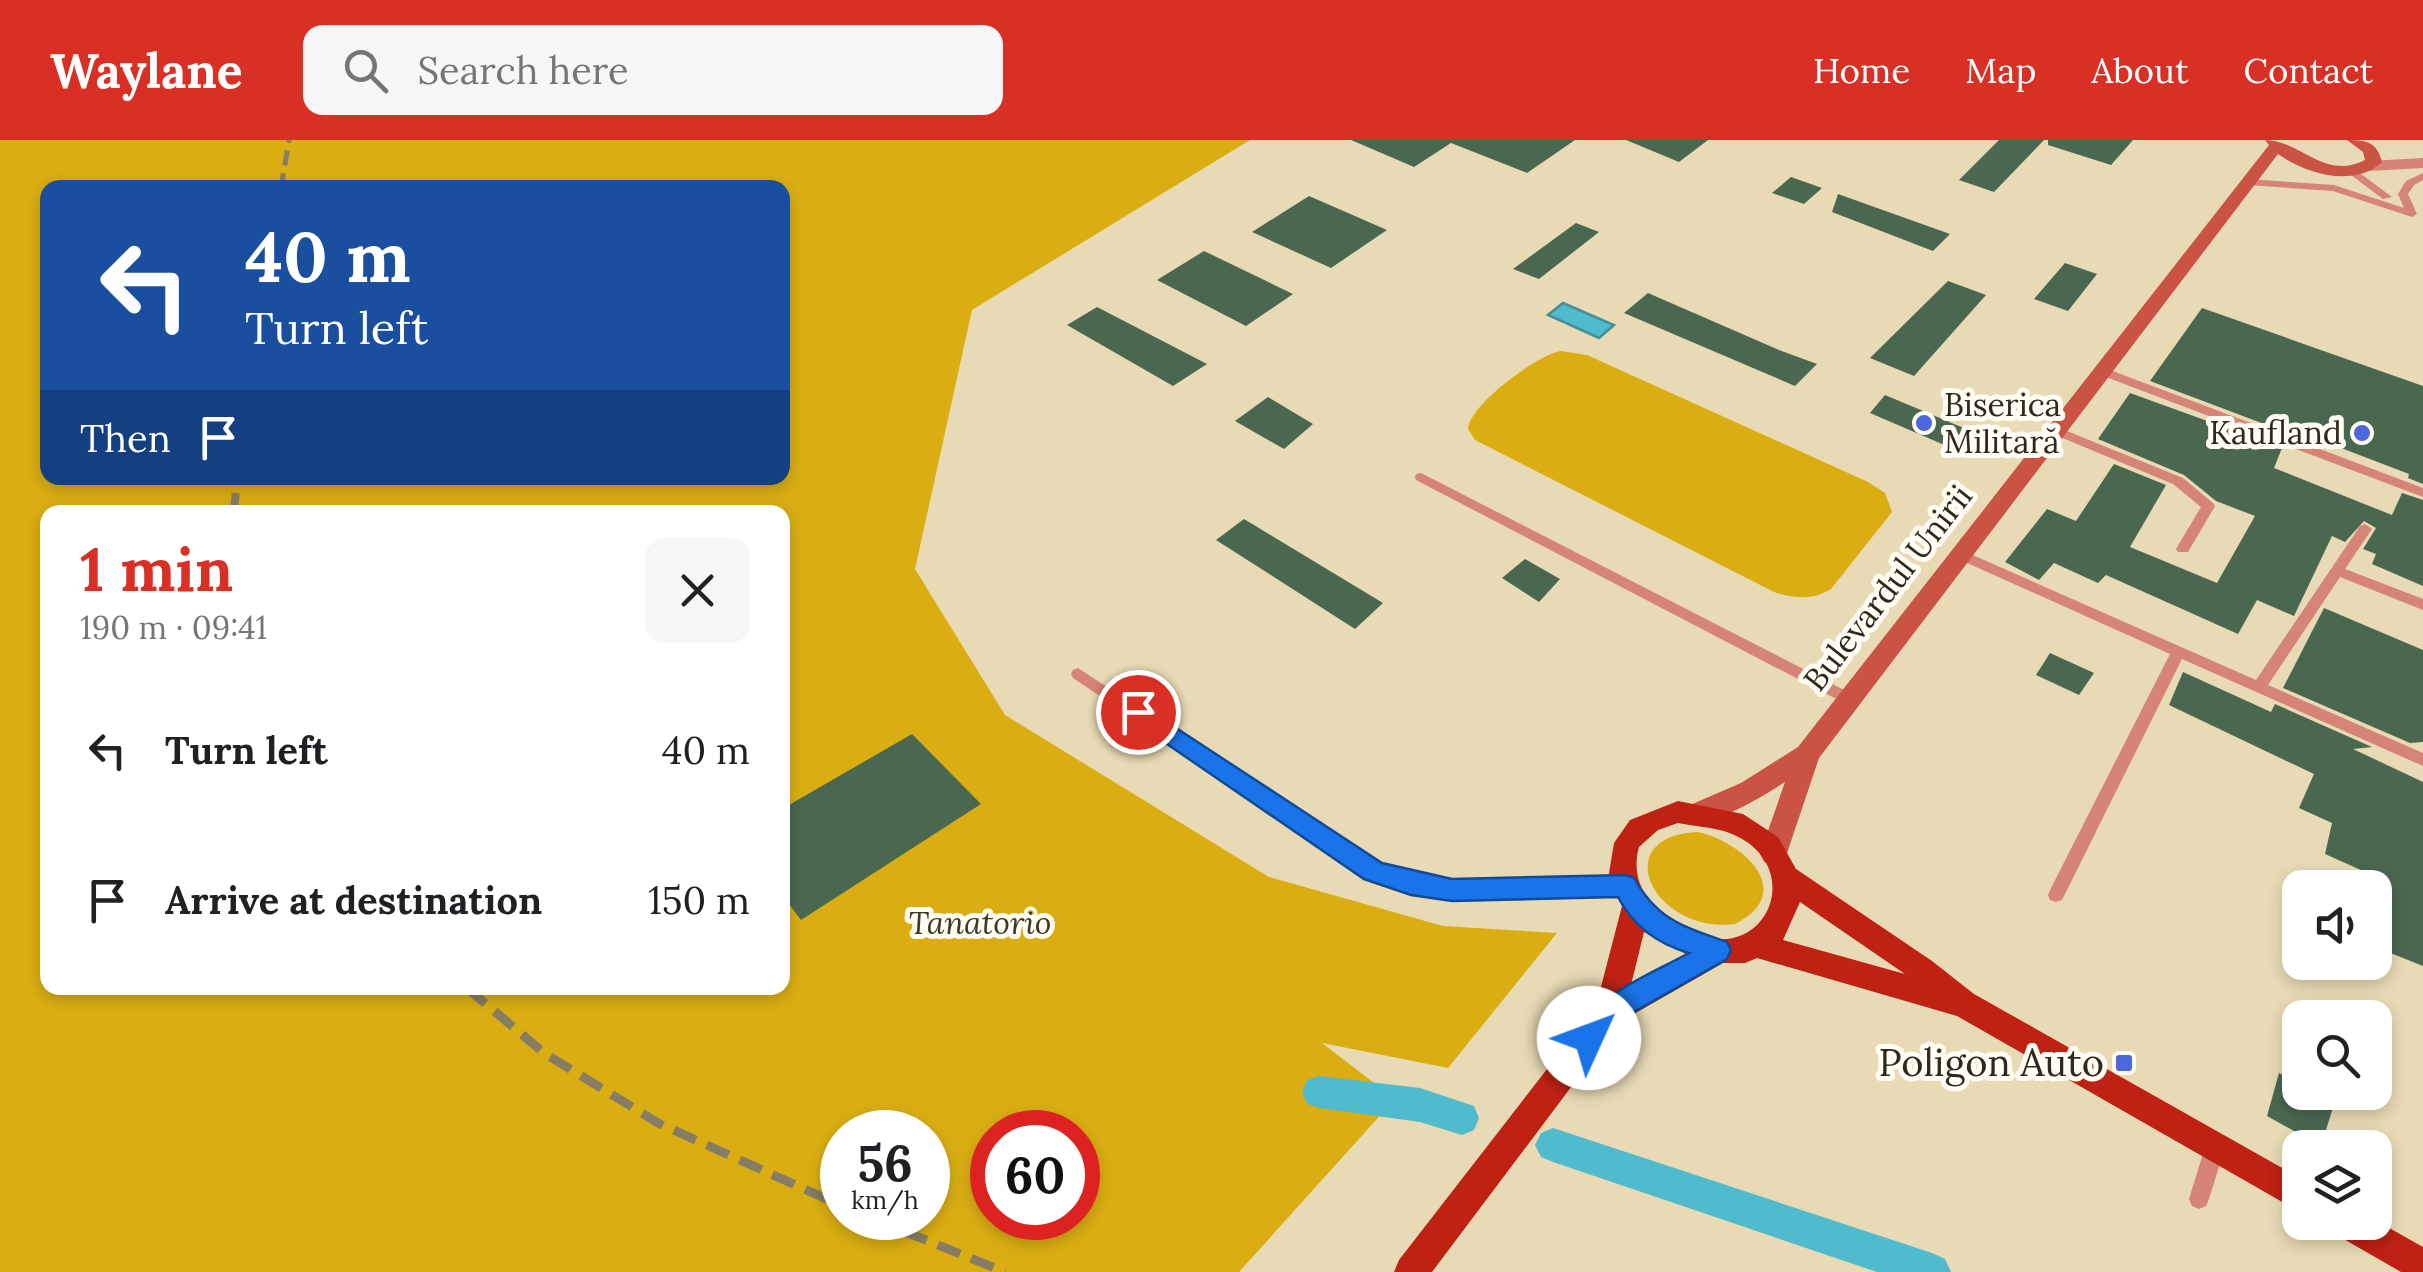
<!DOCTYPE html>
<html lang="en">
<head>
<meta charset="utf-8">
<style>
  body { margin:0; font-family:Lora,serif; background:#f6f6f6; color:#202124; height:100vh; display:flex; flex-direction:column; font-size:38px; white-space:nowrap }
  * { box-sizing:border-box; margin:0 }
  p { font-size:32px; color:#757577 }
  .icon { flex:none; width:55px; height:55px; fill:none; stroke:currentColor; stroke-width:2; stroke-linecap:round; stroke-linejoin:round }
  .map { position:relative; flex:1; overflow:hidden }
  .panel { position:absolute; left:40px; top:365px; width:750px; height:490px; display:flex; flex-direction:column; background:#fff; border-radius:20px; box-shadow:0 5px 15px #0003 }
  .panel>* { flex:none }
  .hud { position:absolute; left:40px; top:40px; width:750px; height:305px; border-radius:20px; box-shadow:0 5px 15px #0003; background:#1a4fa0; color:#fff; overflow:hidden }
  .tools { position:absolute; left:2282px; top:730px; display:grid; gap:20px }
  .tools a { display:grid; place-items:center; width:110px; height:110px; border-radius:20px; background:#fff; box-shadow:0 5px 15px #0003; font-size:50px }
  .speed { position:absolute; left:820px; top:970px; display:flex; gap:20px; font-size:50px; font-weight:700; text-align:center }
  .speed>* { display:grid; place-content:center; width:130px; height:130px; border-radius:50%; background:#fff; box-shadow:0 5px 15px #0003; line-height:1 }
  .speed small { font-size:25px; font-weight:400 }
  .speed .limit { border:15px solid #d22; background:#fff; color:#111 }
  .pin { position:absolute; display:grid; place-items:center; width:85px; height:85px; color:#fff; margin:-42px; border:5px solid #fff; border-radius:50%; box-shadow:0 2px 10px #0007 }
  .me { position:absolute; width:110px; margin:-55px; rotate:47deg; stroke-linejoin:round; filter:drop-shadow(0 0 8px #0008) }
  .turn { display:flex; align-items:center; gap:35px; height:210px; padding:0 40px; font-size:45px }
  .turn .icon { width:130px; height:130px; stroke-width:2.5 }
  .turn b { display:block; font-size:70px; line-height:85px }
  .then { display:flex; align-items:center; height:95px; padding:0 40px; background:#0003; gap:20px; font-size:38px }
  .round { display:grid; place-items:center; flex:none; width:105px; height:105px; border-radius:20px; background:#f6f6f6 }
  .overview { display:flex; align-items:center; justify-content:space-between; height:170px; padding:0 40px }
  h1 { font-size:60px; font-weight:700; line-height:75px; color:#d93025 }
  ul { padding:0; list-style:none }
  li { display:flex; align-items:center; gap:30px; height:150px; padding:0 40px }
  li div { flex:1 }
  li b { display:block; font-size:38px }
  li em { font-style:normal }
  header { display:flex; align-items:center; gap:60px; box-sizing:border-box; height:140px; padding:0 50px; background:#d93025; color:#fff }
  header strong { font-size:48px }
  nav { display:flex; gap:55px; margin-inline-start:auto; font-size:35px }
  .search { width:700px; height:90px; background:#f6f6f6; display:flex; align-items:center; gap:25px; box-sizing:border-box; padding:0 35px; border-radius:20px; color:#757577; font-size:38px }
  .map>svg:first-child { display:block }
  .green { fill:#daae13; fill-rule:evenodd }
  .water { fill:#4fbbcd; stroke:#458f97; stroke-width:2.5 }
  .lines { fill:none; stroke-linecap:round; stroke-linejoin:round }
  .canal { fill:#4fbbcd; fill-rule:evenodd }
  .building { fill:#4a6850 }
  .service { fill:#d58476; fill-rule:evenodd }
  .tertiary { fill:#d58476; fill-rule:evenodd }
  .secondary { fill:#ca5343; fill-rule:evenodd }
  .primary { fill:#bf2113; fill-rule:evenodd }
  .rail-far2 { stroke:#877d64; stroke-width:5; stroke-dasharray:15 8; stroke-linecap:butt }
  .rail-far1 { stroke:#877d64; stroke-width:8; stroke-dasharray:19 9; stroke-linecap:butt }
  .rail { stroke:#877d64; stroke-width:9; stroke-dasharray:24 12; stroke-linecap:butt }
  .route { fill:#1a73e8; stroke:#114b97; stroke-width:2.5 }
  .poi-dot { fill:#4d67dc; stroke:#fffcf4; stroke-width:4 }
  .labels { text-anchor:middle; stroke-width:10; stroke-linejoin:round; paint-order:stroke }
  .poi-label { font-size:32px; fill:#2e291a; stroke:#fffcf4; text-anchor:start }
  .street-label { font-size:32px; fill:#2e291a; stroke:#fffcf4 }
  .park-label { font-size:32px; font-style:italic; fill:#413821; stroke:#fffcf4 }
  .near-poi-label { font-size:38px; fill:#2e291a; stroke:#fffcf4; text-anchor:end }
</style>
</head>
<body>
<header>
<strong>Waylane</strong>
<div class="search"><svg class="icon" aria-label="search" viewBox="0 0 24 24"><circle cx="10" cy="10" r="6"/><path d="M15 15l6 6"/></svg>Search here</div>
<nav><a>Home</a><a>Map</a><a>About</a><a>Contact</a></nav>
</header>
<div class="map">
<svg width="2423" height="1132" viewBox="0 0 2423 1132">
  <rect width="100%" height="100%" fill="#e8dab5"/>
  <g class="green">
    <path d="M0,0H1250L972,170L915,429L1005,575L1269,737L1443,786L1557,793L1448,928L1322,903L1395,959L1239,1132H0ZM48,48H782V338H48ZM48,372H782V848H48ZM842,992H928V1078H842ZM992,992H1078V1078H992Z"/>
    <path d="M1561,211L1587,215L1868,342L1885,353L1892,372L1831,449C1812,461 1794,458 1774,452L1475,300L1468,289C1468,266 1538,214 1561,211Z"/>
    <path d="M1698,692C1743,702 1798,752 1735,784C1653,794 1606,696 1698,692Z"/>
  </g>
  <path class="water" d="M1563,163L1614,185L1599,198L1548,175Z"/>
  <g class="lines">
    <g class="canal">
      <path d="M1319,936L1420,948L1474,966L1479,978L1474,990L1462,995L1420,982L1319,968L1307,964L1302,952L1307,940Z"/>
      <path d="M1553,988L1932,1113L1945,1119L1951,1132H1877L1553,1022L1541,1017L1535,1005L1541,993Z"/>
    </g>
  </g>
  <g class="building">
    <path d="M1351,0H1575L1527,33L1451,3L1414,27Z"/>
    <path d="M1626,0H1708L1679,22Z"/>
    <path d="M1999,0H2044L1994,52L1959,40Z"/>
    <path d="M2048,0H2133L2111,25L2048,5Z"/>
    <path d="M1791,37L1822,48L1804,64L1772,53Z"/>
    <path d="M1838,54L1950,94L1933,111L1832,72Z"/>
    <path d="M1309,56L1387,90L1331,128L1252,92Z"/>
    <path d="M1576,83L1599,92L1539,139L1513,129Z"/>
    <path d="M1204,111L1293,154L1246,186L1157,140Z"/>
    <path d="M2065,123L2097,134L2068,171L2034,159Z"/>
    <path d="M1948,141L1986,155L1914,236L1870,218Z"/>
    <path d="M1648,153L1779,210L1817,224L1795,246L1624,173Z"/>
    <path d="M1097,167L1207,224L1173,246L1067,185Z"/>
    <path d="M2202,168L2423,246V344L2408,338L2409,334L2289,288L2288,293L2150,241Z"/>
    <path d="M2130,253L2282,308L2274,328L2392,375L2402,353L2423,360V446L2372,424L2376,414L2363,409L2376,388L2364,381L2345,402L2332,396L2294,476L2257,460L2238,494L2106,435L2098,443L2054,423L2039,440L2005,422L2047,369L2076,381L2114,324L2166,345L2130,407L2217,443L2255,376L2216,361L2184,335L2098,299Z"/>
    <path d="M1885,255L1978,294L1963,313L1870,273Z"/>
    <path d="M1268,257L1313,284L1284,309L1235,281Z"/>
    <path d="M1244,379L1383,463L1355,489L1216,400Z"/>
    <path d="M1525,419L1560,439L1539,462L1502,438Z"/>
    <path d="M2324,468L2423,510V602L2410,603L2283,548Z"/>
    <path d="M2050,513L2094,533L2079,555L2036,535Z"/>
    <path d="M2183,532L2271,572L2275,564L2372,607L2353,609L2423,642V826L2388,812L2387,791L2375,785L2372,735L2325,714L2332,683L2299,668L2314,634L2169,565Z"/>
    <path d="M912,594L981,664L801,780L782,755V669Z"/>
    <path d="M2279,933L2300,945V952H2313L2334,964L2321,1006L2267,976Z"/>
  </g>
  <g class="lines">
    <g class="service">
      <path d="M2347,28H2353L2392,57L2383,59L2347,32Z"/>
      <path d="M2423,33V40L2414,45L2408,54L2417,74L2412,77L2333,51L2248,45L2243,42L2248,39L2334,45L2404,68L2398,54L2406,41Z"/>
      <path d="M2102,227L2423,348V357L2098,234L2096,231Z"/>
      <path d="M2057,287L2183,338L2213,363L2215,366L2188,412H2178L2176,409L2201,367L2173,344L2053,294V288Z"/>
      <path d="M1421,333L1854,555L1856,559L1854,563H1844L1416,340L1415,337L1416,334Z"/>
      <path d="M2365,384L2372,389L2345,429L2423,459V470L2340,437L2268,545L2423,613V626L2182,519L2062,760L2056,762L2050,760L2048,755L2050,750L2170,514L1956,418L1954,415L1956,412H1966L2256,540L2360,386Z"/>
      <path d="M1078,528L1378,725C1459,748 1541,742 1625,739L1631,741L1633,746L1631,751L1625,753L1530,757L1466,756L1404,747L1367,736L1073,538L1071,534L1073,530Z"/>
      <path d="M2215,998L2222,1000L2225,1007L2209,1059L2206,1066L2199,1069L2192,1066L2189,1059L2205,1007L2208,1000Z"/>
    </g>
    <path class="tertiary" d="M2423,18V28L2369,31L2361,26L2369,21Z"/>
    <path class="secondary" d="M2265,0C2300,0 2325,41 2365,20L2363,12L2347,0C2367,0 2377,2 2382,22C2354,48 2306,34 2278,14L1819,618L1784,722L1774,725L1764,722L1760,714L1785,642C1765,655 1712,688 1690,681L1686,673L1690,665L1741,643L1798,607L2269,5Z"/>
    <g class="primary">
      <path d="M1678,661L1743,674L1778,697L1796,729L1932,821L1974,854L2300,1038V1072L1957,876L1757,818L1745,823H1723L1620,882L1432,1132H1394L1399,1120L1596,866L1622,766L1609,733L1614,703L1630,680ZM1678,683C1693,686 1709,687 1724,691C1823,723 1755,858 1659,770C1640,753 1632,732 1639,707L1658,690ZM1800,762L1905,834L1783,800ZM1644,792L1686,814L1631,845Z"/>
      <path d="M2375,1080L2423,1107V1132H2401L2335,1094L2331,1082Z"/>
    </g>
    <path class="rail-far2" d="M281,48L289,0"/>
    <path class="rail-far1" d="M234,372L237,338"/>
    <g class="rail">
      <path d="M467,848L544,913L658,983L842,1066"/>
      <path d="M871,1078L1005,1132"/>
    </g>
  </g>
  <path class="route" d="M1138,563L1382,723L1452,739L1626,735L1634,738C1658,781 1685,787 1727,802L1731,810L1727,819L1618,881L1599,907L1589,911L1580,907L1575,898C1595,854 1649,835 1689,813C1658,804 1633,786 1618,757L1452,761L1411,755L1364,739L1129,578L1126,572Z"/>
  <g class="poi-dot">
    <circle cx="1924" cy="283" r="10"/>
    <circle cx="2362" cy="293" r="10"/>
    <rect x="2114" y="913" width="20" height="20" rx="5"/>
  </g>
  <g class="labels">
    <g class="poi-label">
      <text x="1944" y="276">Biserica<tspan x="1944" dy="37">Militară</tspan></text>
      <text x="2342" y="304" text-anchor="end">Kaufland</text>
    </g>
    <g class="street-label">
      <text transform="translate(1888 448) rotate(-52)" y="11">Bulevardul Unirii</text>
    </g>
    <g class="park-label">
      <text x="980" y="794">Tanatorio</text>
    </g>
    <g class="near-poi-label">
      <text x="2104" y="936">Poligon Auto</text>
    </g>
  </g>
</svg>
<div class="tools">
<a><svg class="icon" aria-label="sound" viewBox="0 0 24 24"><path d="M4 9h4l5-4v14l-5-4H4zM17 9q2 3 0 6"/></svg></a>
<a><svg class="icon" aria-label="search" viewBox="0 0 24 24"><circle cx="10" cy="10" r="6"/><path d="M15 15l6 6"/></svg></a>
<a><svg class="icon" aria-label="layers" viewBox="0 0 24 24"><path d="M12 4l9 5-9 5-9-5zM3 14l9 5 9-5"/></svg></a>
</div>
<div class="speed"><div>56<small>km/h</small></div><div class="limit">60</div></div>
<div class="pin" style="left:1138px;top:572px;background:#d93025"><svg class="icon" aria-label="arrive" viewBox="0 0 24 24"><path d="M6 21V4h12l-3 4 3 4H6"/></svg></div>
<svg class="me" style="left:1589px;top:898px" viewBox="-20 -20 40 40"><circle r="19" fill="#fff"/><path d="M0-13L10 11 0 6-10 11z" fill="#1a73e8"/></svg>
<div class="hud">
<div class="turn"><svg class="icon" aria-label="left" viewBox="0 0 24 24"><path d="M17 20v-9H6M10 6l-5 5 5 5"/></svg><div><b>40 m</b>Turn left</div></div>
<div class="then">Then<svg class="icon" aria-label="arrive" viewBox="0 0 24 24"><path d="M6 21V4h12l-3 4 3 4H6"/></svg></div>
</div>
<section class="panel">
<div class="overview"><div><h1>1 min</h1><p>190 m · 09:41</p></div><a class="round"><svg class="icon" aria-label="close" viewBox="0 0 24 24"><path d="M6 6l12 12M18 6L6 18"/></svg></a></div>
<ul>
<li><svg class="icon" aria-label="left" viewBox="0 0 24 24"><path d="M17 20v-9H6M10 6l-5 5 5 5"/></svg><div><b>Turn left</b></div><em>40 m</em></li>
<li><svg class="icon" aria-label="arrive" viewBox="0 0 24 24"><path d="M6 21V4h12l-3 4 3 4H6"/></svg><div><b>Arrive at destination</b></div><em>150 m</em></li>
</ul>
</section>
</div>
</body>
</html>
